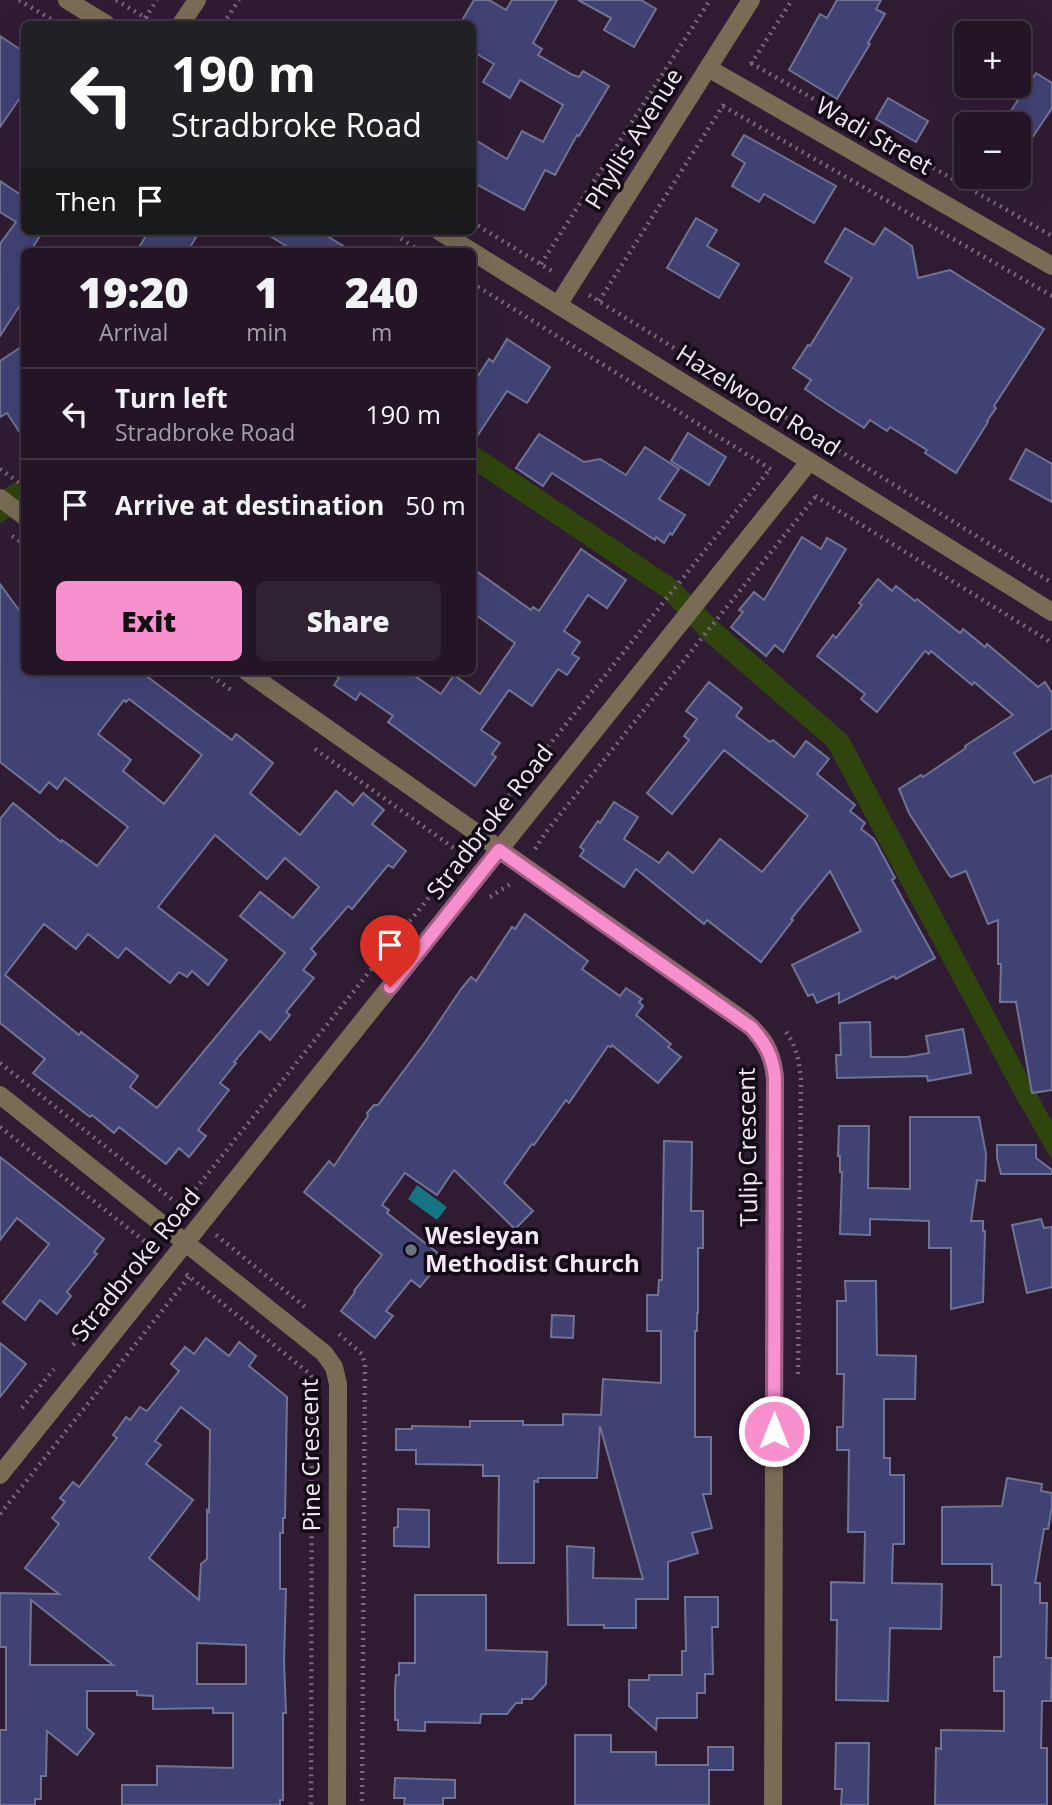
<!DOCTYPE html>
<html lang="en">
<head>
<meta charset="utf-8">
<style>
  body { margin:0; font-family:"Open Sans",sans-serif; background:#2f2232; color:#f1f3f6; height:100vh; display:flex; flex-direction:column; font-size:26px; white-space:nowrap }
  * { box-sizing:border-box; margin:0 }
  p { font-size:23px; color:#a39fa7 }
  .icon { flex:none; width:38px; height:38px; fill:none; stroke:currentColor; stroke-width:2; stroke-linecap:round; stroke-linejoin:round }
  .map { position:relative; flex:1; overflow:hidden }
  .side { position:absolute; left:21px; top:248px; width:455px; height:427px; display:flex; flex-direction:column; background:#231526; border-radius:10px; box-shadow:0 7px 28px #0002,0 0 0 2px #403443 }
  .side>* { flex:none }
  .guide { position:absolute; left:21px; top:21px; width:455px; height:214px; border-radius:10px; box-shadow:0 7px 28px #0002,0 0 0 2px #403443; background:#202124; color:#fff; overflow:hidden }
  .controls { position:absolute; left:954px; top:21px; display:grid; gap:14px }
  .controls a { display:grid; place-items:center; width:77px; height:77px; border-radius:10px; background:#231526; box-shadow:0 7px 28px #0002,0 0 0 2px #403443; font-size:35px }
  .pin { position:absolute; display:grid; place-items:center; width:60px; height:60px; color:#fff; margin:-72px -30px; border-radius:50% 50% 50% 0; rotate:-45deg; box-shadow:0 0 7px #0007 }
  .pin .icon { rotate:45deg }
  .me { position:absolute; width:77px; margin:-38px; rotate:0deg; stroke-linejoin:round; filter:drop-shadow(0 0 5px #0008) }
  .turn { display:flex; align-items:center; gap:24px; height:147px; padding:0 35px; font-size:32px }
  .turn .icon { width:91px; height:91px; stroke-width:2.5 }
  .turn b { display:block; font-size:49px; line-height:60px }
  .then { display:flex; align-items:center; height:66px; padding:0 35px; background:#0003; gap:14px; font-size:26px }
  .eta { display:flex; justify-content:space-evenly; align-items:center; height:119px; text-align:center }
  .eta b { font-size:42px; font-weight:800; line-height:49px }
  .action { display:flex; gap:14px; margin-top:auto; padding:14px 35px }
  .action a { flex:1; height:80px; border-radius:10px; background:#f790cd; color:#111; font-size:28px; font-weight:800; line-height:80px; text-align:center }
  .action a+a { background:#2f2232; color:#f1f3f6 }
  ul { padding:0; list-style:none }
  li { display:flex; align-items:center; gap:21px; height:91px; padding:0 35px; border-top:2px solid #403443 }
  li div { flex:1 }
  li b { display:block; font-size:26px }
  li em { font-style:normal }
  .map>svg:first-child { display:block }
  .green { fill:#30440d }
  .water { fill:#167382 }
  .building { fill:#404274; stroke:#707393; stroke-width:2; fill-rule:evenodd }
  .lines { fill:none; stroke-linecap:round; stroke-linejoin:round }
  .path { stroke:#79697d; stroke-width:4.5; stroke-dasharray:2 5; stroke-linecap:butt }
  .minor { stroke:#796c55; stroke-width:18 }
  .route-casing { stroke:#a15e85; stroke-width:18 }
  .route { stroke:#f790cd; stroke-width:12 }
  .worship-dot { fill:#6b7280; stroke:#120a14; stroke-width:2.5 }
  .labels { text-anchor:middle; stroke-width:7; stroke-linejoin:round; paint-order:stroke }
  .street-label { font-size:24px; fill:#f4e7f7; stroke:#120a14 }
  .poi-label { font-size:24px; font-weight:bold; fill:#f4e7f7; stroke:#120a14; text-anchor:start }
</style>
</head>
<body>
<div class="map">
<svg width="1052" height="1805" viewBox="0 0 1052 1805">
  <rect width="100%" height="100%" fill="#2f1c33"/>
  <g class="green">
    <path d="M472,443L676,580L718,622L848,736L1052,1122V1160L1019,1103L828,747L704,640L663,597L473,470Z"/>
    <path d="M24,478V510L0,523V491Z"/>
  </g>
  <path class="water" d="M417,1185L447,1207L437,1220L408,1199Z"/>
  <g class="building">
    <path d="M474,0H489L506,10L512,0H557L533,43L542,49L538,55L573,75L579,77L583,71L609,86L579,136L577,135L555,175L545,170L524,210L472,182V138L507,159L522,131L543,142L563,105L520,80L510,98L483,82L494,64L472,51V24H460Z"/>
    <path d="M578,0H641L656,9L634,47L604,30L611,18Z"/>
    <path d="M837,0H881L876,9L885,14L868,43L870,44L837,99L789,70L820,14L827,18Z"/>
    <path d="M0,36L24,52V92L0,127Z"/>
    <path d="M1036,73L1052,83V108L1018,159V124H1002Z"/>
    <path d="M888,98L928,121L916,142L876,119Z"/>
    <path d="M744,135L836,186L814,223L764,194L759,202L732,186L745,163L732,155Z"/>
    <path d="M0,181L24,197V231H43L30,252H24V299L0,336V244L16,222L0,212Z"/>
    <path d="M696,218L717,230L707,246L739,264L719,298L667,268Z"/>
    <path d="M845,228L874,245L885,228L912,246L918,278L950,270L1044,329L994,406L996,408L987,421L988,422L956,473L925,453L927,450L890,427L887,431L870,420L864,428L830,406L805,389L811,380L793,368L808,345L810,346L852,278L825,262Z"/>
    <path d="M149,231H200L187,252H136Z"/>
    <path d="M262,231H319L353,252H296Z"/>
    <path d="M507,339L550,367L527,403L507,391L472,444V385L489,359L493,362Z"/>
    <path d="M24,345V439L7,413L0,417V361Z"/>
    <path d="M688,433L726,457L709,485L671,461Z"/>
    <path d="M539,434L584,462L600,459L626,475L645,447L679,469L659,499L685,515L672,535L670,533L664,543L656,537L655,540L552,473L543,486L516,468Z"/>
    <path d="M1026,449L1052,464V502L1010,479Z"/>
    <path d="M802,537L821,549L827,538L846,549L783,652L775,645L766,656L731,627L743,612L739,610L754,592L764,600Z"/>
    <path d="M581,549L626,580L607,608L588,595L564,631L580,642L572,654L579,658L567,675L558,669L532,706L509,690L481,730L500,743L492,754L496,757L475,786L388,722L393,716L360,693L356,700L334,685L339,678L331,672H409L441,694L454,675L480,694L515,643L472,612V568L531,610L533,607L539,611Z"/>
    <path d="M878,579L892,591L896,586L915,601L917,599L960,633L963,629L985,647L987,644L1038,687L1045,682L1052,693V728L1014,753L1034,783L1052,775V1090L1032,1093L1016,1002H1000L1001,964H998V920L988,924L966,871L951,877L949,875L909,813L899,789L921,775L923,777L966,748L965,746L1013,715L974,682L972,685L931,651L929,654L925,651L877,712L861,699L865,694L817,656L833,635L836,638L862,605L859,603Z"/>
    <path d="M0,584L24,617V672H141L232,740L236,734L273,763L250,793L300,835L336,791L353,805L363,793L384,810L372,824L406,851L393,868L388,865L352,909L348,906L311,949L316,954L303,970L314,978L286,1012L290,1015L270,1040L260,1031L234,1062L236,1063L220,1083L229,1090L198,1130L206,1136L189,1157L179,1148L166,1164L119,1127L114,1133L92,1115L90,1117L33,1073L45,1059L0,1023V819L13,803L61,842L62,840L97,866L128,827L65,778L57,789L49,782L40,793L0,762ZM129,699L202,755L164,804L123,771L131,760L98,734L124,700L126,702ZM215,835L267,879L285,858L319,887L293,918L260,892L240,916L285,953L157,1108L130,1087L138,1076L81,1032L79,1035L5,975L44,924L76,949L88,934L118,958L126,948L170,983L179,972L187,977L192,971L208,985L227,960L158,907Z"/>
    <path d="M709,682L742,708L736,716L770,742L773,740L794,757L806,741L829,759L817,774L855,805L850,811L865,823L861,829L874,839L895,878L892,880L935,958L896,979L894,976L839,1003V993L817,1003L813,994L808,996L792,965L861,931L830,871L791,919L793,920L761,962L707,920L704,924L636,869L624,887L580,856L584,850L580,847L598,821L600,823L614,802L638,817L624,839L659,863L668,852L693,873L720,839L762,872L808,816L724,750L672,814L647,793L689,740L684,736L697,719L686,711Z"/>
    <path d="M525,914L588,961L582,969L620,996L626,988L642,999L639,1002L643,1006L636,1015L671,1044L668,1047L681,1057L658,1083L612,1045L611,1047L608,1046L569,1103L566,1100L534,1145L532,1144L504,1183L533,1211L515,1229L454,1170L437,1195L405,1173L382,1205L389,1210L387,1213L444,1258L420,1287L411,1280L386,1311L393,1316L375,1338L341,1311L355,1292L354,1291L382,1255L304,1192L329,1161L334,1166L368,1116L367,1113L374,1105H378L426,1041L461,989L471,977L476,981L512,927L515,929Z"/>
    <path d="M870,1022L871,1057H907L929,1053L926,1036L963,1029L971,1073L928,1081L927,1076L837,1078L836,1055H841L840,1023Z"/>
    <path d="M910,1117H979L986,1154L985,1181L977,1180L971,1221H983V1231H985L983,1302L951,1309V1248H929V1221L870,1219V1235L840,1234L842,1172H840V1156H838L839,1126H869L868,1188L910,1189Z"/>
    <path d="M664,1141L692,1142L691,1211H703V1248H698V1313H697V1331H695V1437H711V1494H703L712,1528L692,1533L698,1553L668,1562V1599H636V1628H604V1625H568L567,1546L594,1548L593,1578L643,1579L600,1426L597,1478H538V1482L534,1481V1563H498L499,1476H483V1465L416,1464V1450H396V1429H412V1426L470,1427V1421H523V1425H563V1414L601,1415L603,1379L661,1383V1331H647V1295H658L659,1280H662Z"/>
    <path d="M997,1145H1036V1158L1052,1170V1174H1001L997,1158Z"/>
    <path d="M0,1157L104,1239L94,1252L97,1254L67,1292L71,1296L57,1314L40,1300L25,1320L3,1302L49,1244L17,1218L0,1240Z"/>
    <path d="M1041,1219L1044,1228L1052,1227V1287L1027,1293L1012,1225Z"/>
    <path d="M845,1281H876L877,1355L916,1356L915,1399H884V1458H890V1475H904V1544H893L892,1583L942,1584L941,1629L890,1628L888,1701L836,1700L837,1620H831V1582L864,1583L865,1532H848L849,1450H837V1427H843L844,1374H837V1301H846Z"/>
    <path d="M552,1315L574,1316L573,1338L551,1337Z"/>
    <path d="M206,1338L229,1356L239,1342L256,1356L249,1366L287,1397L285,1518H283V1533H280V1589H286L284,1662L286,1713H283V1800H280V1805H122V1785H157V1766L233,1768V1713H213V1708L153,1709V1696L137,1695V1691H87V1728L94,1734L77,1755L47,1731L46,1776H41V1799H35V1805H0V1730H6V1647H0V1593L59,1594L25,1568L59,1524L52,1518L65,1502L60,1498L73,1482L79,1487L117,1438L113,1435L126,1417L130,1420L140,1407L147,1411L179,1371L171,1364L185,1347L194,1354ZM181,1407L210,1430L209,1512L207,1510V1559L201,1564L199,1600L149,1558L193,1500L146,1464L161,1445L155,1441ZM31,1600L113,1665H30ZM197,1643L246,1645V1684H197Z"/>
    <path d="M0,1343L26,1364L0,1397Z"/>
    <path d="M1007,1478L1042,1484L1041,1491L1052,1493V1507L1048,1529H1044L1035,1583H1040V1603H1047L1046,1658H1052L1051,1701H1042L1041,1748H1047V1805H935L936,1748L941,1749V1730L1004,1731V1691H994V1657H1001V1585H992V1564H942V1507L1002,1506Z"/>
    <path d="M398,1509L429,1510V1547L394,1546V1528L398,1527Z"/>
    <path d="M415,1595H486V1650L547,1652L546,1684L532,1699H522V1703H516L507,1714H481L480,1723L425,1722V1731L398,1730V1720H395V1689L396,1675H399V1663H415Z"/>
    <path d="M685,1597H718V1627H712L713,1674H705V1693H697V1718H657L656,1730L629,1706V1680H649V1675H682V1651H686Z"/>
    <path d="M575,1735H611V1752H656V1765H708V1747H733V1770H709V1805H575Z"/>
    <path d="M836,1743H869L868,1805H841L842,1789H835Z"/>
    <path d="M395,1778L455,1780V1798H443V1805H404L405,1798H394Z"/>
  </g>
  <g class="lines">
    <g class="path">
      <path d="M19,0L59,24"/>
      <path d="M116,0L156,24"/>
      <path d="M145,18L157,0"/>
      <path d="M223,24L239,0"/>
      <path d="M751,63L1052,236"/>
      <path d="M751,64L792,0"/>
      <path d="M723,106L1052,296"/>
      <path d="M472,222L555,273"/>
      <path d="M389,231L422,252"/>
      <path d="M541,264L710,0"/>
      <path d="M472,283L772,470"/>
      <path d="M589,295L1052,583"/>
      <path d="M599,301L724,104"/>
      <path d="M0,469L24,486"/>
      <path d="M815,496L1052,643"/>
      <path d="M12,536L24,544"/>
      <path d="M206,672L234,692"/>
      <path d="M315,749L465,856"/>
      <path d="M491,818L770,469"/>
      <path d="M535,849L546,832L816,496"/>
      <path d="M490,897L512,883"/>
      <path d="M786,1032C797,1047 799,1062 801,1080L798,1374"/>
      <path d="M0,1063L183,1208"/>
      <path d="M0,1127L153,1248"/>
      <path d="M178,1211L466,851"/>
      <path d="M216,1235L305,1307"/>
      <path d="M186,1274L310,1374L312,1378L311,1805"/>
      <path d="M339,1334L362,1354L365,1364L362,1805"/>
      <path d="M73,1345L153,1242"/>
      <path d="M22,1408L54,1369"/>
      <path d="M0,1514L189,1277"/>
    </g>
    <g class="minor">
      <path d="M67,0L106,24"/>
      <path d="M181,24L197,0"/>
      <path d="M708,68L1052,266"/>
      <path d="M439,231L1052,612"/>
      <path d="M558,305L751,0"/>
      <path d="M0,498L24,516"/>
      <path d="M247,672L742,1019C763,1036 773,1051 775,1078L773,1805"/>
      <path d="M0,1095L324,1353L334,1367L338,1384L337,1805"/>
      <path d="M0,1475L809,462"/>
    </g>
  </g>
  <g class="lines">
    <defs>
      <path id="route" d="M390,987L499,850L752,1028C766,1044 773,1057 775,1078L774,1431"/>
    </defs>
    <use href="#route" class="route-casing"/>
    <use href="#route" class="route"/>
  </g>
  <circle class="worship-dot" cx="411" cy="1250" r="7"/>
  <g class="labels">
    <g class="street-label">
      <text transform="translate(874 136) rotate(30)" y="8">Wadi Street</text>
      <text transform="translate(634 139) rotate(-58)" y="8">Phyllis Avenue</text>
      <text transform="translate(758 401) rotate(32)" y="8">Hazelwood Road</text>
      <text transform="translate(490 822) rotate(-52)" y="8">Stradbroke Road</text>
      <text transform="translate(748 1147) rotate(-91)" y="8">Tulip Crescent</text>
      <text transform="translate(136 1265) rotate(-51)" y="8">Stradbroke Road</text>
      <text transform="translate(311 1455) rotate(-91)" y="8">Pine Crescent</text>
    </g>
    <g class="poi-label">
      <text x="425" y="1244">Wesleyan<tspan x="425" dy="28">Methodist Church</tspan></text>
    </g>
  </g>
</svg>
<div class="controls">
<a>+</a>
<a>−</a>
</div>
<div class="pin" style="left:390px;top:987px;background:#d93025"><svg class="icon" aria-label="arrive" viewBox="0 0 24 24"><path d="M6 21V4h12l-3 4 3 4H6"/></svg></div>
<svg class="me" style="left:774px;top:1431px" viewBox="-20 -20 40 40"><circle r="17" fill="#f790cd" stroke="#fff" stroke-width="3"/><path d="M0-11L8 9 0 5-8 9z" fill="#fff"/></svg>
<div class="guide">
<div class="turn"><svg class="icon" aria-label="left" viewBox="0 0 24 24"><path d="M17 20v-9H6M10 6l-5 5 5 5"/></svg><div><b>190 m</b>Stradbroke Road</div></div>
<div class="then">Then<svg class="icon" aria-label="arrive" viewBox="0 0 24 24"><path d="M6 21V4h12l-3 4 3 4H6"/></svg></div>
</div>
<section class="side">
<div class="eta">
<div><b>19:20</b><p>Arrival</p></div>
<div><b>1</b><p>min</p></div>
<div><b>240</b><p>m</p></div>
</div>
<ul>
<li><svg class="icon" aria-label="left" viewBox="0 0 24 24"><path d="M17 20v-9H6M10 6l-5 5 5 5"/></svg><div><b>Turn left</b><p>Stradbroke Road</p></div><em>190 m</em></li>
<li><svg class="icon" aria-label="arrive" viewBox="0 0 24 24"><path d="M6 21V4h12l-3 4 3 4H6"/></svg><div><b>Arrive at destination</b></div><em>50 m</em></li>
</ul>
<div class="action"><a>Exit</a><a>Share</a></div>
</section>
</div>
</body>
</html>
